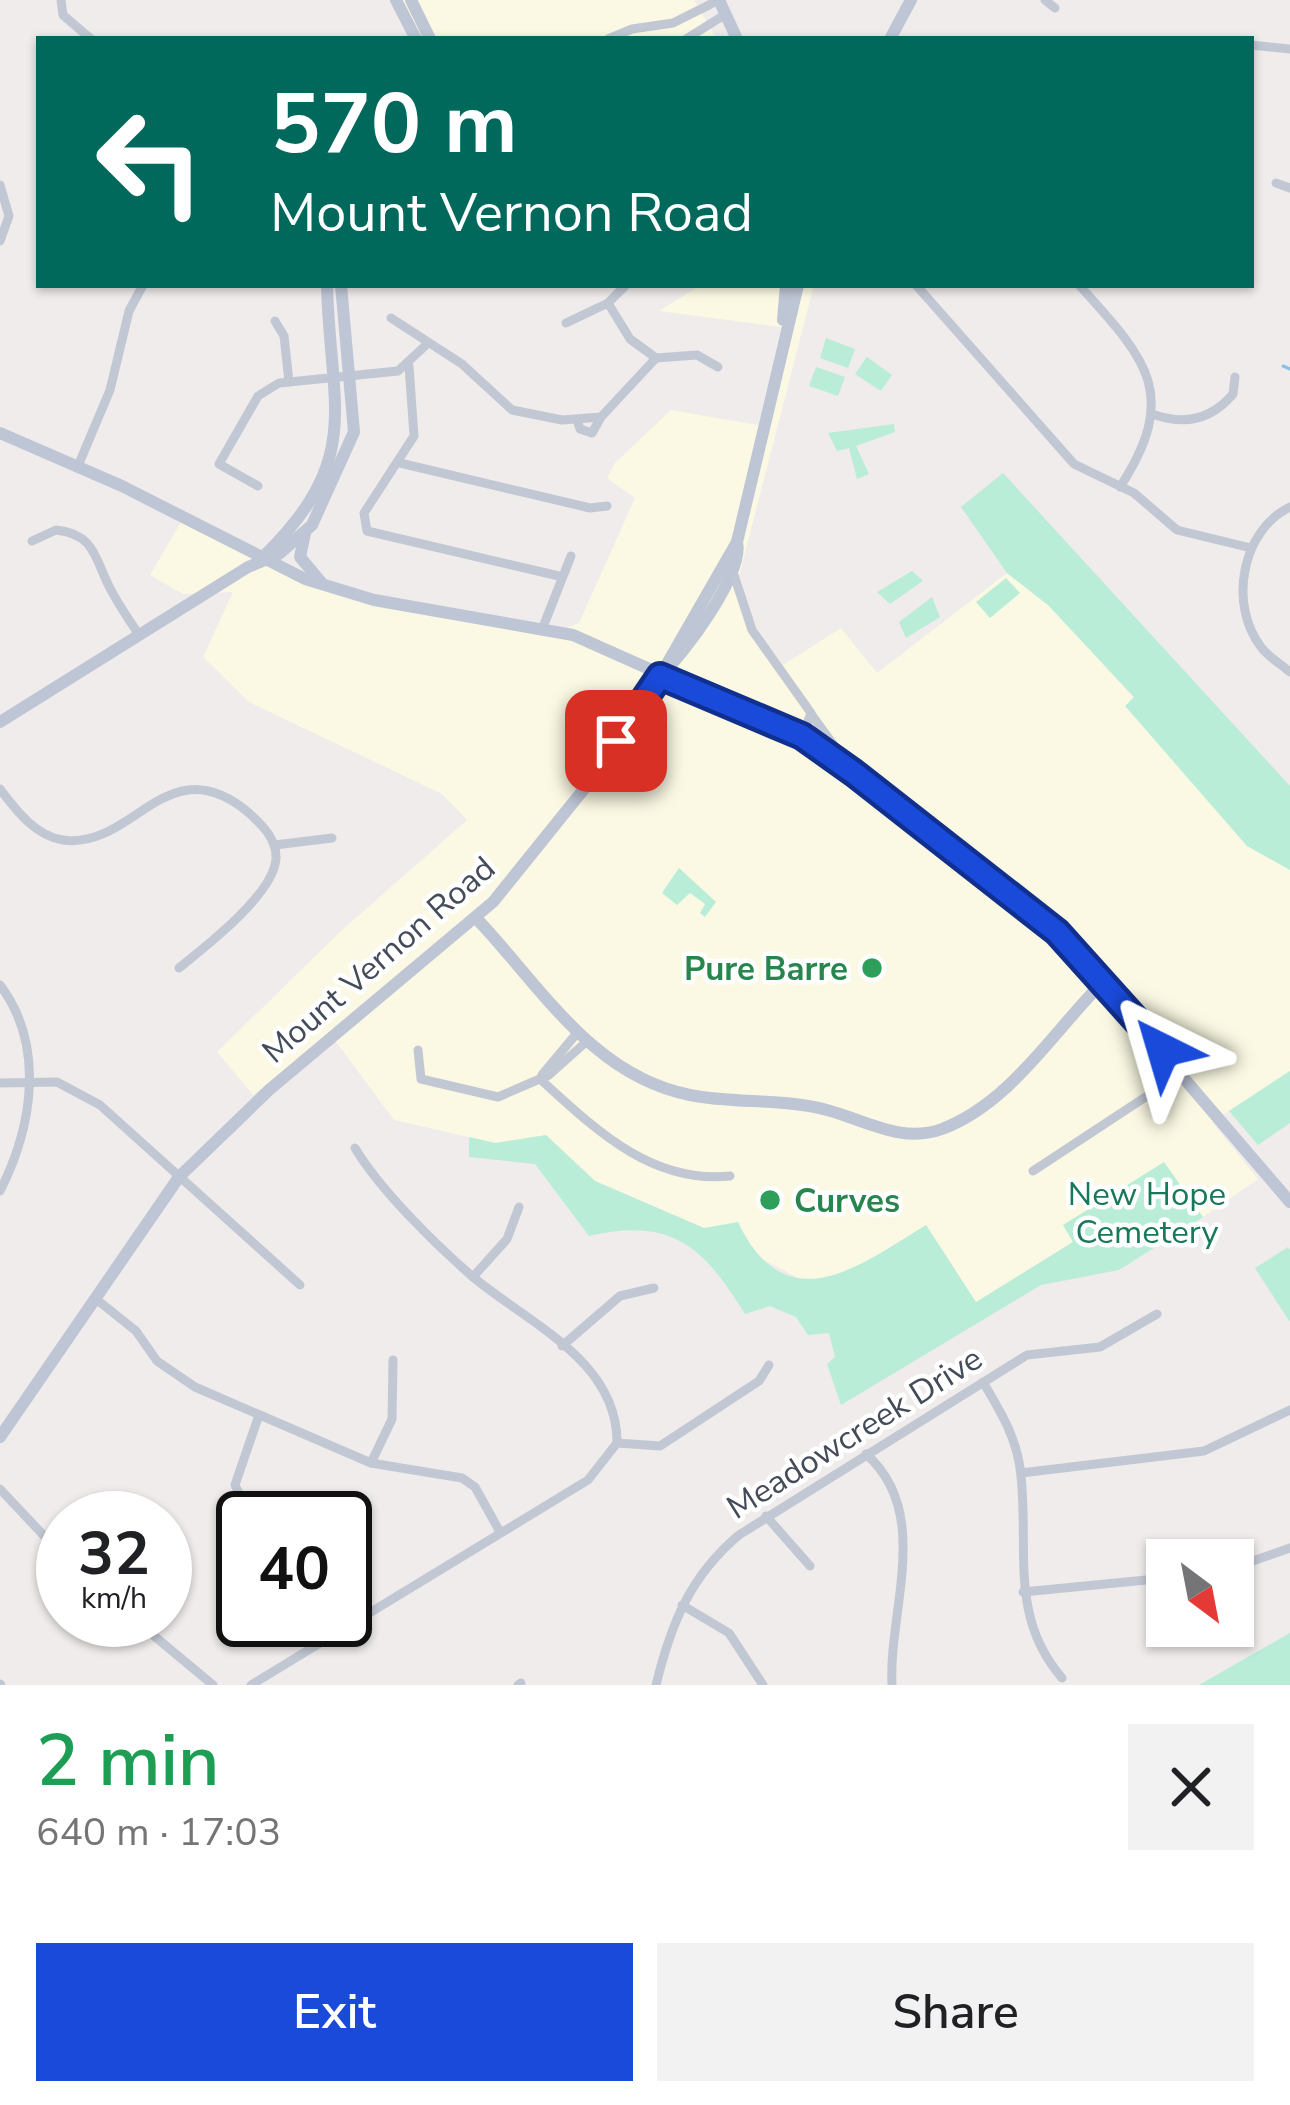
<!DOCTYPE html>
<html lang="en">
<head>
<meta charset="utf-8">
<style>
  body { margin:0; font-family:"Nunito Sans",sans-serif; background:#f2f2f2; color:#202124; height:100vh; display:flex; flex-direction:column; font-size:45px; white-space:nowrap }
  * { box-sizing:border-box; margin:0 }
  p { font-size:39px; color:#757577 }
  .icon { flex:none; width:66px; height:66px; fill:none; stroke:currentColor; stroke-width:2; stroke-linecap:round; stroke-linejoin:round }
  .map { position:relative; height:1685px; overflow:hidden }
  .details { display:flex; flex-direction:column; background:#fff; flex:1 }
  .details>* { flex:none }
  .banner { position:absolute; left:36px; top:36px; width:1218px; height:252px; border-radius:0px; box-shadow:0 3px 9px #0004; background:#00695c; color:#fff; overflow:hidden }
  .needle { width:78px; rotate:148deg }
  .fabs { position:absolute; left:1146px; top:1539px; display:grid; gap:24px }
  .fabs a { display:grid; place-items:center; width:108px; height:108px; border-radius:0px; background:#fff; box-shadow:0 3px 9px #0004; font-size:60px }
  .speed { position:absolute; left:36px; top:1491px; display:flex; gap:24px; font-size:60px; font-weight:700; text-align:center }
  .speed>* { display:grid; place-content:center; width:156px; height:156px; border-radius:50%; background:#fff; box-shadow:0 3px 9px #0004; line-height:1 }
  .speed small { font-size:30px; font-weight:400 }
  .speed .limit { border:6px solid #111; border-radius:18px; background:#fff; color:#111 }
  .pin { position:absolute; display:grid; place-items:center; width:102px; height:102px; color:#fff; margin:-51px; border-radius:24px; box-shadow:0 6px 18px #0006 }
  .me { position:absolute; width:132px; margin:-66px; rotate:320deg; stroke-linejoin:round; filter:drop-shadow(0 0 9px #0008) }
  .turn { display:flex; align-items:center; gap:42px; height:252px; padding:0 36px; font-size:54px }
  .turn .icon { width:156px; height:156px; stroke-width:2.5 }
  .turn b { display:block; font-size:84px; line-height:102px }
  .round { display:grid; place-items:center; flex:none; width:126px; height:126px; border-radius:0px; background:#f2f2f2 }
  .head { display:flex; align-items:center; justify-content:space-between; height:204px; padding:0 36px }
  h1 { font-size:72px; font-weight:600; line-height:90px; color:#1e9e55 }
  .cta { display:flex; gap:24px; margin-top:auto; padding:24px 36px }
  .cta a { flex:1; height:138px; border-radius:0px; background:#1a4ada; color:#fff; font-size:48px; font-weight:600; line-height:138px; text-align:center }
  .cta a+a { background:#f2f2f2; color:#202124 }
  .map>svg:first-child { display:block }
  .commercial { fill:#fbf9e3 }
  .green { fill:#b9edd7 }
  .lines { fill:none; stroke-linecap:round; stroke-linejoin:round }
  .stream { stroke:#86c2ea; stroke-width:3 }
  .street { stroke:#c2c8d3; stroke-width:9 }
  .secondary { stroke:#bec5d5; stroke-width:12 }
  .route-casing { stroke:#11308e; stroke-width:30 }
  .route { stroke:#1a4ada; stroke-width:21 }
  .leisure-dot { fill:#2e9e5b; stroke:#fff; stroke-width:4.5 }
  .labels { text-anchor:middle; stroke-width:9; stroke-linejoin:round; paint-order:stroke }
  .street-label { font-size:33px; fill:#444b59; stroke:#fff }
  .leisure-label { font-size:33px; font-weight:bold; fill:#27864d; stroke:#fff; text-anchor:end }
  .park-label { font-size:33px; fill:#17785a; stroke:#fff }
</style>
</head>
<body>
<div class="map">
<svg width="1290" height="1685" viewBox="0 0 1290 1685">
  <rect width="100%" height="100%" fill="#efeceb"/>
  <g class="commercial">
    <path d="M396,0H694L717,39H420Z"/>
    <path d="M701,285H814L738,580L757,631L783,665L841,628L877,673L1007,573L1049,606L1134,698L1126,706L1247,846L1290,870V1071L1212,1122L1258,1179L1203,1217L1164,1163L1064,1226L1074,1241L976,1303L926,1225L842,1277L804,1281L704,1228L595,1181L546,1135L495,1143L394,1120L331,1035L253,1095L217,1052L341,931L467,820L442,794L249,702L203,657L233,592L183,594L150,575L184,517L331,586L559,631L579,623L635,498L607,478L615,463L671,410L758,425L788,328L659,311Z"/>
  </g>
  <g class="green">
    <path d="M826,338L855,349L848,368L820,358Z"/>
    <path d="M867,357L892,375L881,391L855,374Z"/>
    <path d="M816,367L845,377L838,396L809,386Z"/>
    <path d="M894,424L895,432L856,446L869,474L857,479L849,448L837,451L828,433Z"/>
    <path d="M1003,473L1290,786V870L1247,846L1125,706L1134,697L1049,606L1007,573L961,507Z"/>
    <path d="M912,571L923,581L890,604L877,592Z"/>
    <path d="M1006,578L1020,593L990,618L976,602Z"/>
    <path d="M932,597L940,617L906,638L899,622Z"/>
    <path d="M679,868L716,902L705,917L700,913L705,904L690,893L677,905L662,893Z"/>
    <path d="M1290,1071V1123L1258,1145L1229,1111Z"/>
    <path d="M546,1135L595,1181L704,1228L738,1222C786,1323 858,1267 926,1225L976,1302L1073,1242L1063,1225L1164,1162L1203,1217L1119,1270L1041,1285L841,1405L827,1364L835,1357L829,1333L808,1335L796,1317L770,1306L745,1314C703,1246 672,1217 589,1236L535,1164L469,1157V1137L495,1143Z"/>
    <path d="M1288,1247L1290,1250V1322L1255,1268Z"/>
    <path d="M1290,1633V1685H1199Z"/>
  </g>
  <g class="lines">
    <path class="stream" d="M1283,366L1290,369"/>
    <g class="street">
      <path d="M61,0L63,15L91,39"/>
      <path d="M1045,0L1055,8"/>
      <path d="M608,39L632,29L673,23L719,0"/>
      <path d="M686,39L726,14"/>
      <path d="M1251,45L1290,49"/>
      <path d="M1276,183L1290,188"/>
      <path d="M0,185L9,216L0,241"/>
      <path d="M916,285L1074,464L1134,493L1177,530L1251,548"/>
      <path d="M1079,285C1147,360 1180,394 1120,487"/>
      <path d="M608,303L630,339L656,358L697,355L718,367"/>
      <path d="M391,318L462,364L512,410L562,420L601,417L656,358"/>
      <path d="M275,321L284,336L289,382"/>
      <path d="M566,323L608,303L626,285"/>
      <path d="M409,366L414,436L364,513L367,531L559,576"/>
      <path d="M1155,415C1185,425 1212,419 1233,394L1235,377"/>
      <path d="M577,420L580,429L592,433L601,417"/>
      <path d="M400,463L590,508L607,506"/>
      <path d="M78,466L110,390L129,311L143,285"/>
      <path d="M258,486L219,464L258,396L279,383L398,371L426,345"/>
      <path d="M1290,507C1242,530 1228,604 1261,647C1268,657 1281,664 1290,672"/>
      <path d="M32,541L56,530C97,534 95,562 112,592C120,607 130,621 139,635"/>
      <path d="M733,572L752,630L811,713L802,737"/>
      <path d="M543,627L571,556"/>
      <path d="M811,714L854,773"/>
      <path d="M0,789C16,810 35,836 63,840C134,850 167,744 249,813C262,825 277,839 276,859C273,895 206,946 179,968"/>
      <path d="M275,845L332,838"/>
      <path d="M0,985C46,1046 32,1128 0,1191"/>
      <path d="M418,1050L421,1079L498,1097L549,1075L586,1042"/>
      <path d="M542,1075L577,1033"/>
      <path d="M540,1079C595,1129 651,1184 730,1176"/>
      <path d="M0,1083L57,1082L100,1105L300,1285"/>
      <path d="M1033,1171L1182,1073"/>
      <path d="M473,1277L507,1239L519,1207"/>
      <path d="M96,1299L136,1331L157,1361L195,1387L371,1463L462,1478L475,1487L500,1532"/>
      <path d="M562,1346L620,1296L654,1288"/>
      <path d="M983,1382C1001,1412 1018,1440 1021,1476C1029,1550 1009,1617 1062,1678"/>
      <path d="M617,1443L660,1446L759,1381L769,1365"/>
      <path d="M866,1454C933,1513 888,1611 892,1685"/>
      <path d="M371,1463L392,1419L393,1360"/>
      <path d="M1021,1473L1204,1451L1290,1410"/>
      <path d="M0,1489L63,1556"/>
      <path d="M766,1516L810,1566"/>
      <path d="M91,1518L98,1512"/>
      <path d="M250,1518L235,1485L259,1415"/>
      <path d="M1233,1568L1290,1548"/>
      <path d="M1023,1592L1167,1578"/>
      <path d="M682,1605L729,1633L763,1685"/>
      <path d="M135,1620L213,1685"/>
      <path d="M0,1684L1,1685"/>
      <path d="M251,1685L588,1480L617,1443C618,1361 528,1323 473,1277C436,1245 380,1190 355,1148"/>
      <path d="M518,1685L521,1683"/>
      <path d="M656,1685C671,1624 690,1576 739,1535L1027,1355L1100,1347L1157,1314"/>
    </g>
    <g class="secondary">
      <path d="M396,0L416,39"/>
      <path d="M411,0L430,39"/>
      <path d="M719,0L737,39"/>
      <path d="M890,39L911,0"/>
      <path d="M783,320L786,285"/>
      <path d="M0,433L122,486L305,579L374,600L573,635L802,737L1061,935L1290,1202"/>
      <path d="M305,533L300,557L321,582"/>
      <path d="M265,555C364,457 330,408 327,285"/>
      <path d="M660,676C683,656 745,572 737,542"/>
      <path d="M0,722L248,567L279,554L312,525L354,432L341,285"/>
      <path d="M476,918C540,985 592,1076 690,1095C735,1104 782,1098 827,1110C865,1120 902,1144 942,1129C1011,1103 1054,1030 1104,981"/>
      <path d="M0,1437L179,1177L269,1090L493,902L584,789L660,676L737,542L798,285"/>
    </g>
  </g>
  <g class="lines">
    <defs>
      <path id="route" d="M616,741L660,676L802,736L854,773L1057,932L1163,1050"/>
    </defs>
    <use href="#route" class="route-casing"/>
    <use href="#route" class="route"/>
  </g>
  <g class="leisure-dot">
    <circle cx="872" cy="968" r="12"/>
    <circle cx="770" cy="1200" r="12"/>
  </g>
  <g class="labels">
    <g class="street-label">
      <text transform="translate(378 959) rotate(-41)" y="12">Mount Vernon Road</text>
      <text transform="translate(854 1432) rotate(-32)" y="12">Meadowcreek Drive</text>
    </g>
    <g class="leisure-label">
      <text x="848" y="980">Pure Barre</text>
      <text x="794" y="1212" text-anchor="start">Curves</text>
    </g>
    <g class="park-label">
      <text x="1147" y="1205">New Hope<tspan x="1147" dy="38">Cemetery</tspan></text>
    </g>
  </g>
</svg>
<div class="fabs">
<a><svg class="needle" viewBox="-14 -14 28 28"><path d="M0-13l5 13h-10z" fill="#e53935"/><path d="M0 13l5-13h-10z" fill="#757577"/></svg></a>
</div>
<div class="speed"><div>32<small>km/h</small></div><div class="limit">40</div></div>
<div class="pin" style="left:616px;top:741px;background:#d93025"><svg class="icon" aria-label="arrive" viewBox="0 0 24 24"><path d="M6 21V4h12l-3 4 3 4H6"/></svg></div>
<svg class="me" style="left:1163px;top:1050px" viewBox="-20 -20 40 40"><path d="M0-17L14 15 0 8-14 15z" fill="#1a4ada" stroke="#fff" stroke-width="4"/></svg>
<div class="banner">
<div class="turn"><svg class="icon" aria-label="left" viewBox="0 0 24 24"><path d="M17 20v-9H6M10 6l-5 5 5 5"/></svg><div><b>570 m</b>Mount Vernon Road</div></div>
</div>
</div>
<section class="details">
<div class="head"><div><h1>2 min</h1><p>640 m · 17:03</p></div><a class="round"><svg class="icon" aria-label="close" viewBox="0 0 24 24"><path d="M6 6l12 12M18 6L6 18"/></svg></a></div>
<div class="cta"><a>Exit</a><a>Share</a></div>
</section>
</body>
</html>
